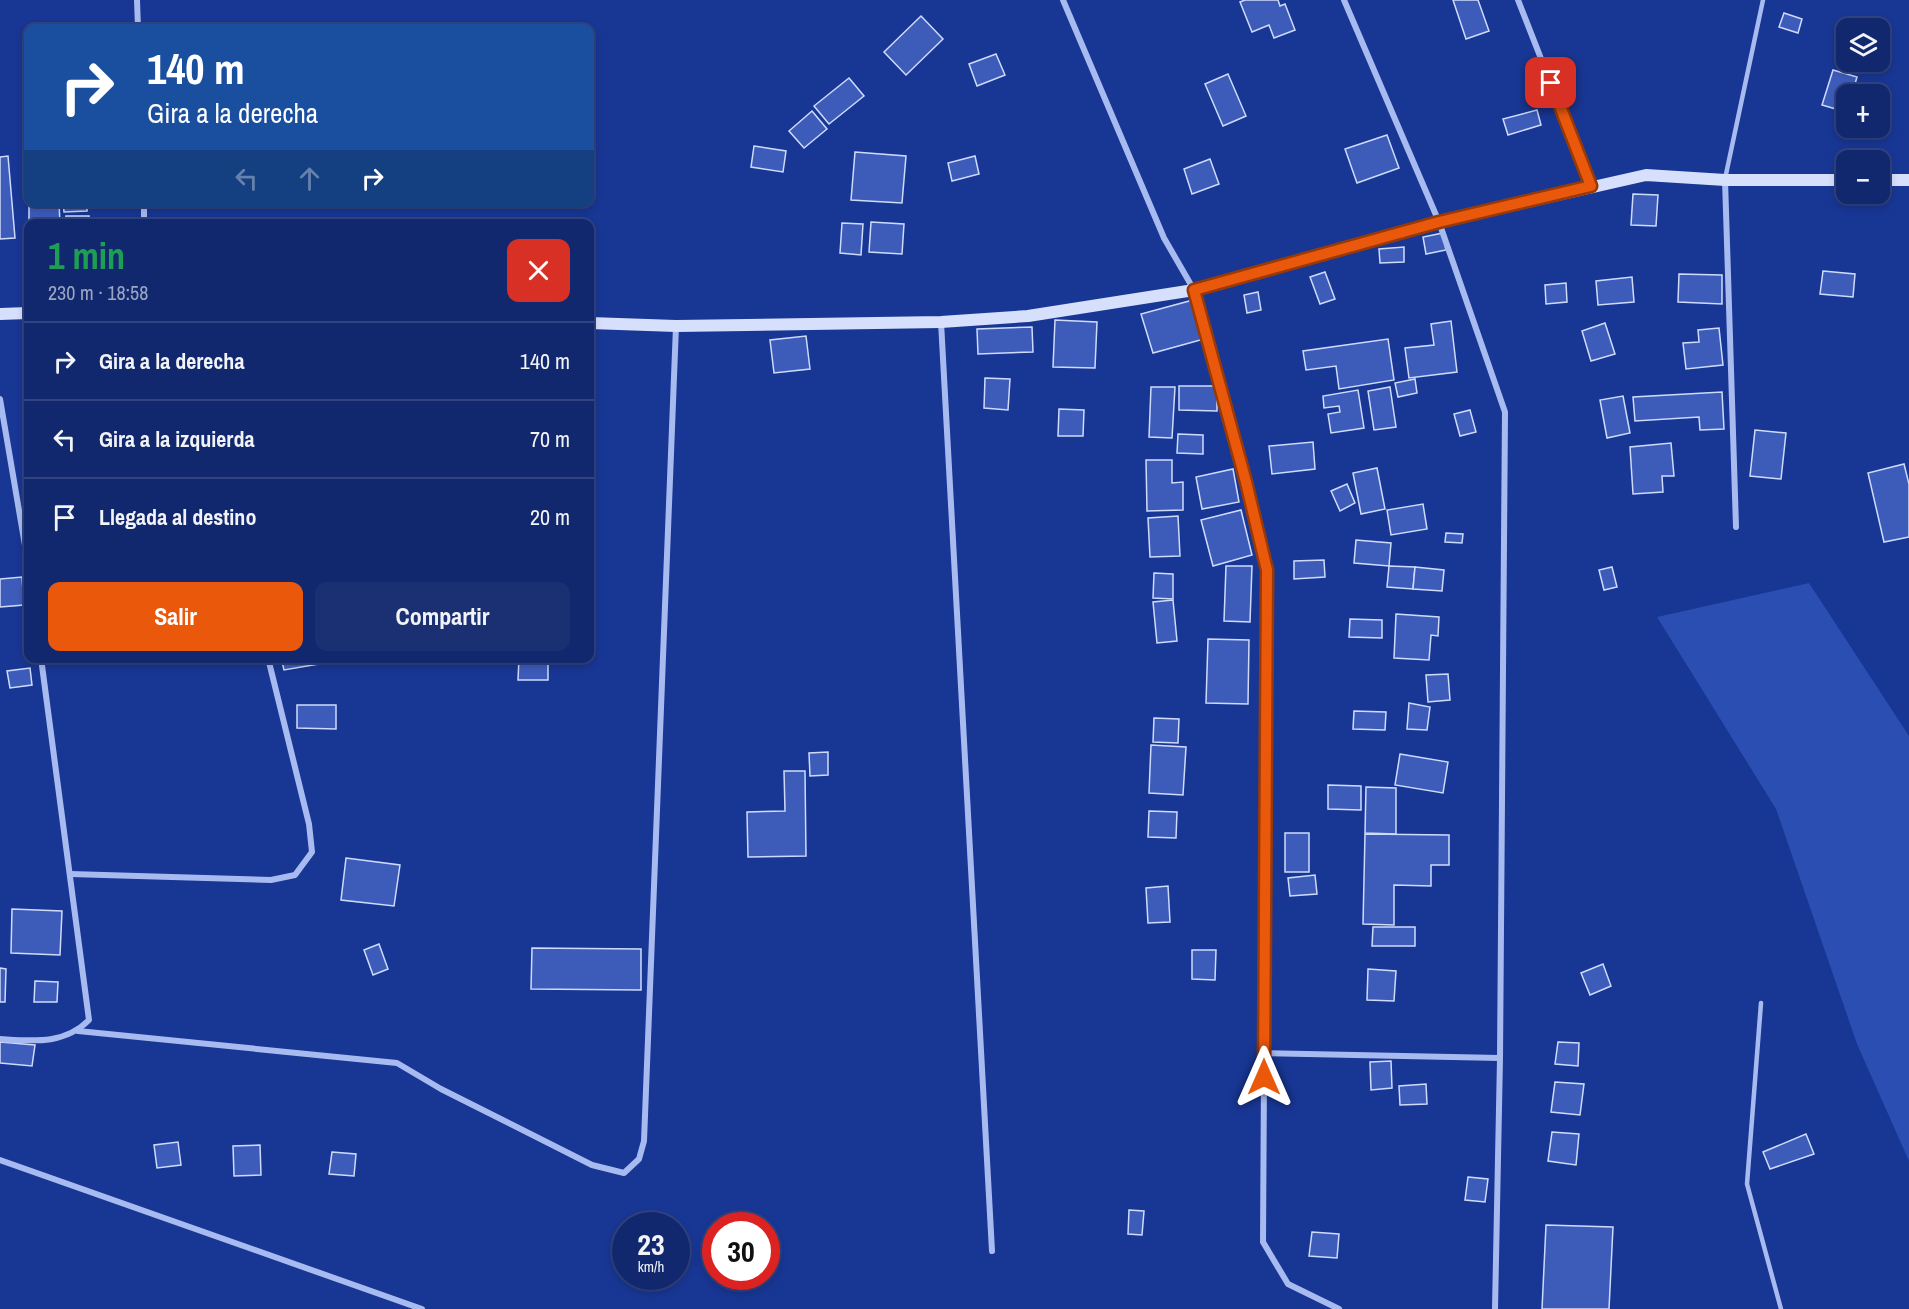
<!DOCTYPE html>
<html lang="es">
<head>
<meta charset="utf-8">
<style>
  body { margin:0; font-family:"Archivo Narrow",sans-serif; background:#1b3073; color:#f1f3f6; height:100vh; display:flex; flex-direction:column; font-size:22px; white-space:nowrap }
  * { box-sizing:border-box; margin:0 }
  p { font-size:20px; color:#9ca6c2 }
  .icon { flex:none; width:33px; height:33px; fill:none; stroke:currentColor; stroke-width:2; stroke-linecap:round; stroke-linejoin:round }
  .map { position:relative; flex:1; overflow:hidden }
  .side { position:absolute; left:24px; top:219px; width:570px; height:444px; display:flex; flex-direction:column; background:#12286e; border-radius:12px; box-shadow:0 3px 9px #0003,0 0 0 2px #314481 }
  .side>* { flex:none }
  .guide { position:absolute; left:24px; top:24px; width:570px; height:183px; border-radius:12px; box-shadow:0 3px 9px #0003,0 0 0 2px #314481; background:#1a4fa0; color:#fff; overflow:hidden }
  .tools { position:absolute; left:1836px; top:18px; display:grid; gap:12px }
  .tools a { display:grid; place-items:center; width:54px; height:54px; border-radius:12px; background:#12286e; box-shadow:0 3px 9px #0003,0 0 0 2px #314481; font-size:30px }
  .speed { position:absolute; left:612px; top:1212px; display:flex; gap:12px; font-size:30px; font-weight:700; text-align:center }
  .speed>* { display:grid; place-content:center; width:78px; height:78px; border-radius:50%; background:#12286e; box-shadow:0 3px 9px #0003,0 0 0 2px #314481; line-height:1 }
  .speed small { font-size:15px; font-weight:400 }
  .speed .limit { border:9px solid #d22; background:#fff; color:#111 }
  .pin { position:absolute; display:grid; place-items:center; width:51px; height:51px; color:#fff; margin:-26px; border-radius:12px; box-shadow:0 3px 9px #0006 }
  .me { position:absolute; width:66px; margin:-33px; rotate:0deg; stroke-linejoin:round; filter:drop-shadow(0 0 4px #0008) }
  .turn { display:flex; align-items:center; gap:21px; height:126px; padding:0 24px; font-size:27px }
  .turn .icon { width:78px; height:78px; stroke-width:2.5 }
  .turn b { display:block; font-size:42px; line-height:51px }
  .lanes { display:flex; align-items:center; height:57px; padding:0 24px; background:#0003; justify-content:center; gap:30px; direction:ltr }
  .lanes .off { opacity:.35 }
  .round { display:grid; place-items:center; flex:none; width:63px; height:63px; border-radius:12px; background:#1b3073 }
  .head { display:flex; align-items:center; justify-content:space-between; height:102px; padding:0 24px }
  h1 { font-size:36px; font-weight:700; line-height:45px; color:#1e9e55 }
  .primary-button { display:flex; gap:12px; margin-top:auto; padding:12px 24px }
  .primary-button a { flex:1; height:69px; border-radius:12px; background:#ea580c; color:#fff; font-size:24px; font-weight:700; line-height:69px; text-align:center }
  .primary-button a+a { background:#1b3073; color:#f1f3f6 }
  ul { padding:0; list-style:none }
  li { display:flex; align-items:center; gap:18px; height:78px; padding:0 24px; border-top:2px solid #314481 }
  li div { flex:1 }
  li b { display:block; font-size:22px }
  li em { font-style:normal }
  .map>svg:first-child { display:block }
  .green { fill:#2a4eb2 }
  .building { fill:#3d5cba; stroke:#cfdbfb; stroke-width:1.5 }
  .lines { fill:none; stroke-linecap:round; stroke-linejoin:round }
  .lane { stroke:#a8bbf0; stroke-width:4.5 }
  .street { stroke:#a8bbf0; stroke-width:6 }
  .secondary { stroke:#d6dffb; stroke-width:12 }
  .route-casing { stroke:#983908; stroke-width:15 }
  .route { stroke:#ea580c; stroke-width:10 }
</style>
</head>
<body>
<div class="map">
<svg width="1909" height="1309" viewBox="0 0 1909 1309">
  <rect width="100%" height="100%" fill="#183693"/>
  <path class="green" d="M1809,583L1909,736V1161L1857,1044L1776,809L1657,617Z"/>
  <g class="building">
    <path d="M1245,0H1278L1280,6L1285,4L1295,30L1274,38L1269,25L1252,32L1240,2Z"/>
    <path d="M1453,0H1478L1489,31L1466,39Z"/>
    <path d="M1784,13L1802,19L1798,33L1779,27Z"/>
    <path d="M921,16L943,39L906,75L884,52Z"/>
    <path d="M996,54L1005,75L977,86L969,64Z"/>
    <path d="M1833,70L1857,77L1852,94H1846V112L1822,105Z"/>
    <path d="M1228,74L1246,116L1223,126L1205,84Z"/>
    <path d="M849,78L864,96L829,124L814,106Z"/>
    <path d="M1880,109L1885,111L1880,129L1873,128H1880Z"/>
    <path d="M1537,110L1541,125L1508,135L1503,119Z"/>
    <path d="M812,111L827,129L804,148L789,131Z"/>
    <path d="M1387,135L1399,168L1357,183L1345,149Z"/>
    <path d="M754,146L786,151L783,172L751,167Z"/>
    <path d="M855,152L906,156L902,203L851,200Z"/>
    <path d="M8,156L15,238L0,239V157Z"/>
    <path d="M975,156L979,174L952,181L948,163Z"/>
    <path d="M1210,159L1219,184L1192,194L1184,169Z"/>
    <path d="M1633,194L1658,195L1656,226L1631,225Z"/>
    <path d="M29,202H59L60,224H29Z"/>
    <path d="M63,202H87V211L64,212Z"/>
    <rect x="66" y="216" width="23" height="8"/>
    <path d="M871,222L904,224L902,254L869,252Z"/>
    <path d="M842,223L863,224L861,255L840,253Z"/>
    <path d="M1443,233L1446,250L1426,254L1423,237Z"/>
    <path d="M1404,247V262L1380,263L1379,249Z"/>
    <path d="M1823,271L1855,274L1853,297L1820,294Z"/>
    <path d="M1325,272L1335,299L1320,304L1310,277Z"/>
    <path d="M1679,274L1722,275V304L1678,302Z"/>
    <path d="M1632,277L1634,302L1598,305L1596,281Z"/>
    <path d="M1566,283L1567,302L1546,304L1545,285Z"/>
    <path d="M1258,292L1261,310L1247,313L1244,295Z"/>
    <path d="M1193,300L1204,339L1153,353L1141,314Z"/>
    <path d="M1055,320L1097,322L1095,368L1053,367Z"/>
    <path d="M1451,321L1457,372L1409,378L1405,348L1434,345L1431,324Z"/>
    <path d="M1605,323L1615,354L1591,361L1582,331Z"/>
    <path d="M1032,327L1033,352L978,354L977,329Z"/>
    <path d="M1719,328L1723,365L1686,369L1683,343L1699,342L1698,330Z"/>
    <path d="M806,336L810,369L774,373L770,340Z"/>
    <path d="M1388,339L1394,380L1339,389L1336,366L1306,370L1303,351Z"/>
    <path d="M985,378L1010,379L1008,410L984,408Z"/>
    <path d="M1415,379L1417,393L1398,397L1395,383Z"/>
    <path d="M1179,386H1217V411L1179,410Z"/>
    <path d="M1151,387H1175L1172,438L1149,437Z"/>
    <path d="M1390,387L1396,427L1374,430L1368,391Z"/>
    <path d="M1358,390L1364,428L1331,433L1328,414L1340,412L1339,406L1324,408L1323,396Z"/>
    <path d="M1722,392L1724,429L1700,430L1699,417L1635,421L1633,397Z"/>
    <path d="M1623,396L1630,433L1607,438L1600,400Z"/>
    <path d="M1059,409L1084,410L1083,436H1058Z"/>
    <path d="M1470,410L1476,432L1460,436L1454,414Z"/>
    <path d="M1755,430L1786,433L1781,479L1750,476Z"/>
    <path d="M1178,434L1203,435V454L1177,453Z"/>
    <path d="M1313,442L1315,469L1272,474L1269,446Z"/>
    <path d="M1671,443L1674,476H1662L1663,492L1633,494L1630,447Z"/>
    <path d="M1146,460H1172V483L1183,482V510L1147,511Z"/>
    <path d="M1904,464L1909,484V537L1884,542L1868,473Z"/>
    <path d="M1377,468L1385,509L1361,514L1353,473Z"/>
    <path d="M1233,469L1239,502L1202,509L1196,477Z"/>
    <path d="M1347,484L1355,503L1340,511L1331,491Z"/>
    <path d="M1423,504L1427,529L1391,535L1387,510Z"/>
    <path d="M1241,510L1252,555L1213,566L1201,520Z"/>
    <path d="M1178,516L1180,556L1150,557L1148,518Z"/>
    <path d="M1446,533L1463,534L1462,543L1445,542Z"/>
    <path d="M1356,540L1391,543L1389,566L1354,563Z"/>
    <path d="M1324,560L1325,577L1294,579V561Z"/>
    <path d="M1226,566H1252L1250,622L1224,621Z"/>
    <path d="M1389,566L1415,567L1413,589L1387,587Z"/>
    <path d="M1415,567L1444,570L1442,591L1413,589Z"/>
    <path d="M1612,567L1617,587L1604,590L1599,570Z"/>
    <path d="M1154,573L1173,574V599L1153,598Z"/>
    <path d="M22,577L24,605L0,607V579Z"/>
    <path d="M1173,600L1177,641L1157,643L1153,602Z"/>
    <path d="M1396,614L1439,617L1438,636L1431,635L1429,660L1394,658Z"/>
    <path d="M1350,619L1382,620V638L1349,637Z"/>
    <path d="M1208,639L1249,640L1248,704L1206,703Z"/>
    <path d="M281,658H348V659L284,670Z"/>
    <path d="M519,658H548V680H518Z"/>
    <path d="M30,668L32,685L10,688L7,671Z"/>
    <path d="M1448,674L1450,700L1428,702L1426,675Z"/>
    <path d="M1409,703L1430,707L1427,730L1407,729Z"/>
    <path d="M297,705H336V729L297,728Z"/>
    <path d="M1354,711L1386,712L1385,730L1353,729Z"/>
    <path d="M1154,718L1179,719L1178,743L1153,742Z"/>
    <path d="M1151,745L1186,747L1183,795L1149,793Z"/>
    <path d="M828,752V775L810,776L809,753Z"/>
    <path d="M1400,754L1448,762L1443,793L1395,785Z"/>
    <path d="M784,771H805L806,856L748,857L747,812L785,811Z"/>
    <path d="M1328,785L1361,786V810L1328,809Z"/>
    <path d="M1366,787L1396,788V834L1365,833Z"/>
    <path d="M1149,811L1177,812L1176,838L1148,837Z"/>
    <rect x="1285" y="833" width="24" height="39"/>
    <path d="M1365,834L1449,835V865H1431V886L1394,885V925L1363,924Z"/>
    <path d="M346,858L400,865L394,906L341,900Z"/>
    <path d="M1315,875L1317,894L1290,896L1288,878Z"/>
    <path d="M1168,886L1170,922L1148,923L1146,888Z"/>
    <path d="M12,909L62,911L60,955L11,953Z"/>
    <path d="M1373,927H1415V946H1372Z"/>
    <path d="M379,944L388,969L373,975L364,950Z"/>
    <path d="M532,948L641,949V990L531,989Z"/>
    <path d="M1192,950H1216L1215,980L1192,979Z"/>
    <path d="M1603,964L1611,986L1590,995L1581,973Z"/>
    <path d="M0,968L6,969L5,1002H0Z"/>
    <path d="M1368,969L1396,971L1394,1001L1367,1000Z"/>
    <path d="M35,981L58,982L57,1002H34Z"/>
    <path d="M0,1042L35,1045L32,1066L0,1063Z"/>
    <path d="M1558,1042L1579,1043L1578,1066L1555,1064Z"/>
    <path d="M1391,1061L1392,1088L1371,1090L1370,1062Z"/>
    <path d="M1555,1082L1584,1084L1580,1115L1551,1112Z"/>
    <path d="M1426,1084L1427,1104L1400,1105L1399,1086Z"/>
    <path d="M1552,1132L1579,1134L1576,1165L1548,1161Z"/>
    <path d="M1806,1134L1814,1154L1770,1169L1763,1152Z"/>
    <path d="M178,1142L181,1165L157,1168L154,1145Z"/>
    <path d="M260,1145L261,1175L234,1176L233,1146Z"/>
    <path d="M332,1152L356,1154L354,1176L329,1174Z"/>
    <path d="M1468,1177L1488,1179L1485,1202L1465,1200Z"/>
    <path d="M1129,1210L1144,1211L1142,1235L1128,1234Z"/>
    <path d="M1546,1225L1613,1227L1609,1309H1542Z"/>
    <path d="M1312,1232L1339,1234L1337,1258L1309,1256Z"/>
  </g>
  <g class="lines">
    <g class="lane">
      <path d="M1725,179L1763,0"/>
      <path d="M1761,1003L1747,1184L1781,1309"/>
    </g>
    <g class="street">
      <path d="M137,0L138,28"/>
      <path d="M1063,0L1164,238L1194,290L1246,482L1267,570L1263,1242L1288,1284L1339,1309"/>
      <path d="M1344,0L1439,222L1505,412L1500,1058L1495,1309"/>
      <path d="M1518,0L1591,186"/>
      <path d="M1725,180L1736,527"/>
      <path d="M144,202V224"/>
      <path d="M941,322L992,1251"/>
      <path d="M0,399L28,563"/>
      <path d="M70,874L271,880L295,875L312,852L309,824L268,658"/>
      <path d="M78,1031L397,1063L441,1089L592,1165L624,1173L639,1159L644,1141L676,326"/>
      <path d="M0,1039C33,1041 64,1045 89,1020L41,658"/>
      <path d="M1264,1053L1500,1058"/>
      <path d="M0,1160L422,1309"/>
    </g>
    <g class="secondary">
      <path d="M1880,180H1909"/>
      <path d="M0,314L28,313"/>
      <path d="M590,323L676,326L941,322L1028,316L1194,290L1439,222L1646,175L1725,180H1846"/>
    </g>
  </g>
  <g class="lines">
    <defs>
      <path id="route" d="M1264,1077L1267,570L1246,482L1194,290L1439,222L1591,186L1551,83"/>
    </defs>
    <use href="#route" class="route-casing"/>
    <use href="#route" class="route"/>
  </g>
</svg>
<div class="tools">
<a><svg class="icon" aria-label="layers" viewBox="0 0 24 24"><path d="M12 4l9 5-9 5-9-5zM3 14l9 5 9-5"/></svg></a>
<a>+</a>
<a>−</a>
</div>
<div class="speed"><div>23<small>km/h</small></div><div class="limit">30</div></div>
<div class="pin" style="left:1551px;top:83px;background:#d93025"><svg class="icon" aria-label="arrive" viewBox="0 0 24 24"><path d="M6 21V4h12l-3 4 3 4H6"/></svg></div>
<svg class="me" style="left:1264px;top:1077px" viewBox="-20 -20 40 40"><path d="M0-17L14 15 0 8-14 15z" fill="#ea580c" stroke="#fff" stroke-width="4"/></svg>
<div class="guide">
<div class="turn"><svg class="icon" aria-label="right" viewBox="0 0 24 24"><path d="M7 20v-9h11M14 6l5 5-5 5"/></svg><div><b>140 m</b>Gira a la derecha</div></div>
<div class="lanes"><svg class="icon off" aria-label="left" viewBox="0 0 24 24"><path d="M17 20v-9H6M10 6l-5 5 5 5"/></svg><svg class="icon off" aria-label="ahead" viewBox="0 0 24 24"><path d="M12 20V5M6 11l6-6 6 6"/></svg><svg class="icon" aria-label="right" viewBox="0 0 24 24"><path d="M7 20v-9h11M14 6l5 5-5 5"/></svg></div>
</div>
<section class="side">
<div class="head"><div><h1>1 min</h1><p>230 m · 18:58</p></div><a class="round" style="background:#d93025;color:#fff"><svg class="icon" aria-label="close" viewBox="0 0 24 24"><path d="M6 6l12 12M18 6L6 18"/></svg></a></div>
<ul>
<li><svg class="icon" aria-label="right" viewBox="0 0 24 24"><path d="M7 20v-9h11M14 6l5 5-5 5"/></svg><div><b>Gira a la derecha</b></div><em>140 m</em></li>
<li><svg class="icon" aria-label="left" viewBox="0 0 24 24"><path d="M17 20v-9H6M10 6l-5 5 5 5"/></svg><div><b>Gira a la izquierda</b></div><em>70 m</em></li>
<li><svg class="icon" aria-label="arrive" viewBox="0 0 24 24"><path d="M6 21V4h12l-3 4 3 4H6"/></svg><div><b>Llegada al destino</b></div><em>20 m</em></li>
</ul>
<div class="primary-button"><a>Salir</a><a>Compartir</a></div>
</section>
</div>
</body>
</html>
